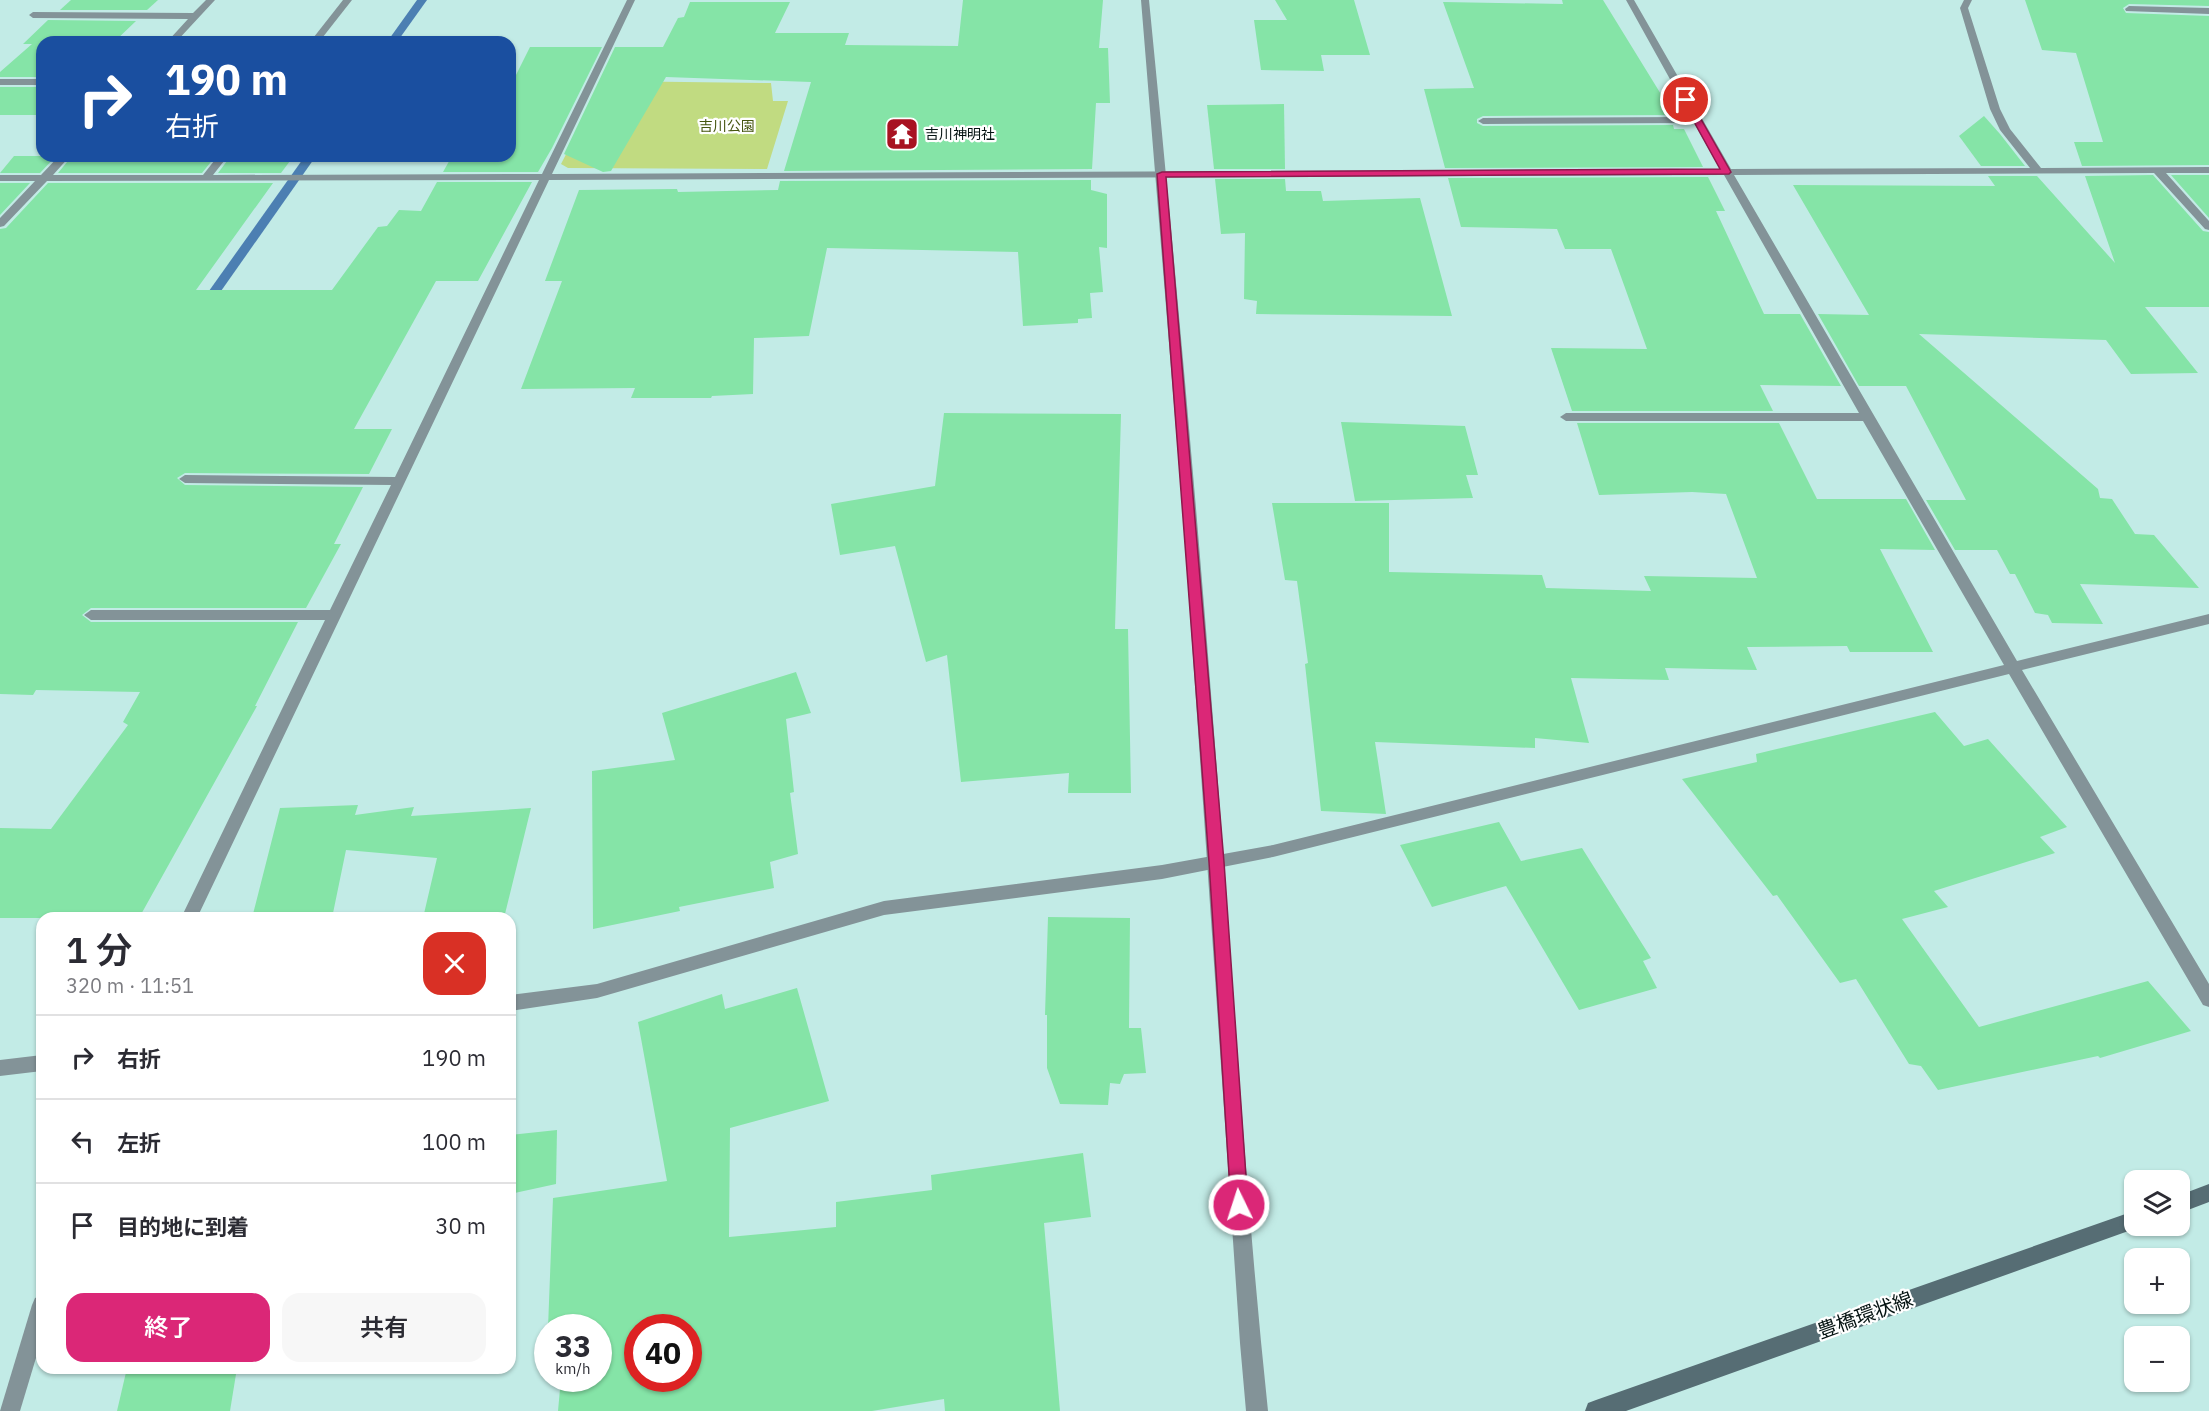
<!DOCTYPE html>
<html lang="ja">
<head>
<meta charset="utf-8">
<style>
  body { margin:0; font-family:"IBM Plex Sans","Noto Sans JP",sans-serif; background:#f7f7f7; color:#2b2b33; height:100vh; display:flex; flex-direction:column; font-size:22px; white-space:nowrap }
  * { box-sizing:border-box; margin:0 }
  p { font-size:20px; color:#7c7c81 }
  .icon { flex:none; width:33px; height:33px; fill:none; stroke:currentColor; stroke-width:2; stroke-linecap:round; stroke-linejoin:round }
  .map { position:relative; flex:1; overflow:hidden }
  .details { position:absolute; left:36px; top:912px; width:480px; height:462px; display:flex; flex-direction:column; background:#fff; border-radius:18px; box-shadow:0 2px 4px #0004 }
  .details>* { flex:none }
  .banner { position:absolute; left:36px; top:36px; width:480px; height:126px; border-radius:18px; box-shadow:0 2px 4px #0004; background:#1a4fa0; color:#fff; overflow:hidden }
  .controls { position:absolute; left:2124px; top:1170px; display:grid; gap:12px }
  .controls a { display:grid; place-items:center; width:66px; height:66px; border-radius:12px; background:#fff; box-shadow:0 2px 4px #0004; font-size:30px }
  .speed { position:absolute; left:534px; top:1314px; display:flex; gap:12px; font-size:30px; font-weight:700; text-align:center }
  .speed>* { display:grid; place-content:center; width:78px; height:78px; border-radius:50%; background:#fff; box-shadow:0 2px 4px #0004; line-height:1 }
  .speed small { font-size:15px; font-weight:400 }
  .speed .limit { border:9px solid #d22; background:#fff; color:#111 }
  .pin { position:absolute; display:grid; place-items:center; width:51px; height:51px; color:#fff; margin:-26px; border:3px solid #fff; border-radius:50%; box-shadow:0 2px 6px #0007 }
  .me { position:absolute; width:66px; margin:-33px; rotate:356deg; stroke-linejoin:round; filter:drop-shadow(0 0 4px #0008) }
  .turn { display:flex; align-items:center; gap:21px; height:126px; padding:0 30px; font-size:27px }
  .turn .icon { width:78px; height:78px; stroke-width:2.5 }
  .turn b { display:block; font-size:42px; line-height:51px }
  .round { display:grid; place-items:center; flex:none; width:63px; height:63px; border-radius:18px; background:#f7f7f7 }
  .head { display:flex; align-items:center; justify-content:space-between; height:102px; padding:0 30px }
  h1 { font-size:36px; font-weight:600; line-height:45px }
  .action { display:flex; gap:12px; margin-top:auto; padding:12px 30px }
  .action a { flex:1; height:69px; border-radius:18px; background:#db2777; color:#fff; font-size:24px; font-weight:600; line-height:69px; text-align:center }
  .action a+a { background:#f7f7f7; color:#2b2b33 }
  ul { padding:0; list-style:none }
  li { display:flex; align-items:center; gap:18px; height:84px; padding:0 30px; border-top:2px solid #e1e1e2 }
  li div { flex:1 }
  li b { display:block; font-size:22px }
  li em { font-style:normal }
  .map>svg:first-child { display:block }
  .green { fill:#c1db81 }
  .lines { fill:none; stroke-linecap:round; stroke-linejoin:round }
  .stream { fill:#4c7fb2; fill-rule:evenodd }
  .building { fill:#85e4a7; fill-rule:evenodd }
  .minor { fill:#839398; fill-rule:evenodd }
  .tertiary { fill:#839398; fill-rule:evenodd }
  .secondary { fill:#566d74; fill-rule:evenodd }
  .route { fill:#db2777; stroke:#8e194d; stroke-width:1.5 }
  .labels { text-anchor:middle; stroke-width:4.5; stroke-linejoin:round; paint-order:stroke }
  .far-park-label { font-size:14px; fill:#465610; stroke:#fff }
  .far-poi-label { font-size:14px; fill:#051312; stroke:#fff; text-anchor:start }
  .near-street-label { font-size:20px; fill:#051312; stroke:#fff }
</style>
</head>
<body>
<div class="map">
<svg width="2209" height="1411" viewBox="0 0 2209 1411">
  <rect width="100%" height="100%" fill="#c2ebe6"/>
  <path class="green" d="M604,81L771,83L773,101H788L767,169L568,168L561,164Z"/>
  <g class="lines">
    <g class="stream">
      <path d="M417,0H427L397,42H387Z"/>
      <path d="M305,156H316L207,311H199L197,308L199,305Z"/>
    </g>
  </g>
  <g class="building">
    <path d="M71,0H158L147,10H60Z"/>
    <path d="M963,0H1103L1099,48H1108L1110,103H1096L1092,169L784,171L811,82L666,77L611,171L603,172L564,154L615,47H663L678,18L684,17L690,2H790L775,33H849L845,45L958,46Z"/>
    <path d="M1275,0H1354L1370,55H1321L1324,71L1261,70L1254,20H1287Z"/>
    <path d="M1562,0H1603L1667,104L1670,115L1483,116L1477,119V123L1483,126L1673,125L1674,129H1684L1703,167L1445,168L1424,89L1474,88L1443,2L1563,4Z"/>
    <path d="M2025,0H2209V6L2129,4L2123,8L2126,13L2209,16V165L2082,166L2074,142H2103L2076,53L2042,50Z"/>
    <path d="M48,20L136,21L114,42H42V77H0V72L32,44H23Z"/>
    <path d="M530,47H602L552,148L538,172H443L452,156H510V87Z"/>
    <path d="M0,87H42V110L36,115H0Z"/>
    <path d="M1284,104L1285,169H1214L1207,105Z"/>
    <path d="M1984,116L2000,134L2025,166H1981L1959,136Z"/>
    <path d="M14,156H56L40,173H0Z"/>
    <path d="M72,156H203L202,158H214L202,173H58Z"/>
    <path d="M230,157H293L281,173H218Z"/>
    <path d="M2153,175L2203,231L2209,232V307H2145L2198,373L2131,374L2106,340L1919,334L2098,489L2100,498L2112,499L2135,534L2154,535L2199,588L2080,584L2103,624L2052,623L2048,615L2035,613L2015,574H2010L1997,550H1955L1926,500H1966L1906,386H1859L1818,314L1869,315L1793,185L1995,186L1988,176H2037L2115,263L2085,176Z"/>
    <path d="M2171,175H2209V218Z"/>
    <path d="M1708,177L1725,211H1716L1764,314H1800L1841,386L1760,385L1773,411H1572L1551,348L1647,349L1611,249H1565L1557,229L1461,227L1448,178Z"/>
    <path d="M1215,179H1285L1286,191H1321L1323,201L1420,198L1452,316L1256,314L1257,301L1244,299L1245,233L1221,234Z"/>
    <path d="M1091,180V190L1107,194V248L1099,247L1103,292L1090,293L1092,318L1078,319V323L1023,326L1018,252L827,248L809,336L754,338L753,394L712,396L711,398H631L635,388L521,389L562,281H545L579,190L677,189L678,192L778,190L780,181Z"/>
    <path d="M437,182H532L478,281H436L354,429H392L369,474L185,473L177,478L185,485L363,487L334,544H341L306,608H91L82,615L91,622H298L255,706H257L139,918H0V828L51,829L128,725L123,722L140,692L36,690L33,695L0,694V229L6,228L48,183H273L196,290H332L378,227L387,226L399,210L421,211Z"/>
    <path d="M0,183H30L0,215Z"/>
    <path d="M944,413L1121,414L1115,629H1128L1131,793H1068L1069,773L961,782L947,655L926,662L895,546L840,555L831,504L935,486Z"/>
    <path d="M1341,422L1465,426L1478,475H1466L1473,498L1355,501Z"/>
    <path d="M1577,423H1779L1817,499H1906L1935,550L1880,549L1933,652H1850L1847,646L1747,647L1757,670L1665,668L1669,680L1571,678L1589,743L1535,738V748L1375,742L1386,814L1321,811L1305,664L1308,663L1297,581L1285,580L1272,503H1389V572L1542,575L1546,588L1651,591L1644,576L1757,578L1726,494L1692,492L1599,495Z"/>
    <path d="M796,672L811,713L786,719L794,792L790,793L798,854L770,862L774,888L679,907L680,911L593,929L592,771L675,760L662,713Z"/>
    <path d="M1935,712L1964,746L1988,739L2067,827L2040,837L2055,853L1934,891L1948,907L1902,919L1979,1027L2148,981L2191,1031L2100,1058L2098,1056L1938,1090L1921,1066L1909,1064L1856,979L1840,983L1777,895L1773,896L1682,779L1757,762L1756,754Z"/>
    <path d="M358,805L355,815L414,807L411,816L531,808L504,918H423L437,858L346,850L332,918H252L280,808Z"/>
    <path d="M1499,822L1521,861L1582,848L1651,958L1643,961L1657,988L1579,1010L1506,886L1432,907L1400,845Z"/>
    <path d="M1048,917L1130,918L1129,1028H1141L1146,1073L1124,1074L1120,1084L1110,1083L1108,1105L1060,1104L1047,1068V1015H1045Z"/>
    <path d="M797,988L829,1101L730,1128L729,1237L836,1227V1202L932,1190L931,1175L1083,1153L1091,1217L1044,1223L1060,1411H945L944,1399L872,1411H558L561,1378H598V1328H548L553,1198L667,1181L638,1022L722,994L725,1009ZM638,1328H688V1378H638Z"/>
    <path d="M557,1130L556,1184L510,1194V1135Z"/>
    <path d="M127,1368H237L230,1411H117Z"/>
  </g>
  <g class="lines">
    <g class="minor">
      <path d="M206,0H215L176,42H167L188,19L33,18L29,15L33,12L193,13Z"/>
      <path d="M343,0H352L319,42H310Z"/>
      <path d="M627,0H635L552,174L1720,169L1694,123L1483,124L1478,121L1483,118L1691,117L1626,0H1634L1731,169L2030,168L2000,130L1990,109L1960,8L1964,0H1972L1968,8L2000,109L2010,129L2041,168L2209,167V173H2166L2209,221V230L2205,229L2154,173L1734,175L2017,661L2209,614V624L2022,670L2209,984V1007L2203,1005L2009,674L1273,857L1162,879L884,915L597,998L510,1011V995L597,984L884,901L1162,865L1273,845L2004,665L1863,421H1566L1560,417L1566,413H1859L1724,175L549,180L197,918H181L325,620H91L84,615L91,610H330L391,485L185,483L179,479L185,475L395,477L539,180L47,181L4,226L0,227V218L35,181H0V175H41L59,156H70L53,175H203L218,156H228L213,175L542,174Z"/>
      <path d="M2129,6L2209,8V14L2126,11L2125,9Z"/>
      <rect x="0" y="79" width="42" height="6"/>
      <path d="M42,1055V1071L0,1076V1060Z"/>
      <path d="M42,1295V1338L20,1411H0L32,1305L35,1298Z"/>
    </g>
    <path class="tertiary" d="M1141,0H1149C1174,253 1197,505 1216,758C1233,976 1245,1194 1268,1411H1246L1240,1343L1185,540Z"/>
    <g class="secondary">
      <path d="M2209,1184V1202L2180,1213V1195Z"/>
      <path d="M2134,1211V1226H2141L2134,1229L1626,1411H1585L1588,1403L1596,1400Z"/>
    </g>
  </g>
  <path class="route" d="M1683,98L1690,100L1731,172L1729,174L1166,177L1224,862L1248,1205L1246,1211L1239,1213L1233,1211L1231,1205L1209,862L1157,174L1162,172L1720,169L1682,100Z"/>
  <defs>
    <symbol id="temple-square" viewBox="-11 -11 22 22"><rect x="-9" y="-9" width="18" height="18" rx="4" fill="#a81221" stroke="#fff"/><path d="M0-6L5-2H3V0L6.5 2.5H4V6H1.5V3h-3V6H-4V2.5H-6.5L-3 0V-2H-5Z" fill="#fff"/></symbol>
  </defs>
  <g fill-rule="evenodd">
    <use href="#temple-square" x="883" y="115" width="38" height="38"/>
  </g>
  <g class="labels">
    <g class="far-park-label">
      <text x="727" y="131">吉川公園</text>
    </g>
    <g class="far-poi-label">
      <text x="925" y="139">吉川神明社</text>
    </g>
    <g class="near-street-label">
      <text transform="translate(1865 1315) rotate(-20)" y="7">豊橋環状線</text>
    </g>
  </g>
</svg>
<div class="controls">
<a><svg class="icon" aria-label="layers" viewBox="0 0 24 24"><path d="M12 4l9 5-9 5-9-5zM3 14l9 5 9-5"/></svg></a>
<a>+</a>
<a>−</a>
</div>
<div class="speed"><div>33<small>km/h</small></div><div class="limit">40</div></div>
<div class="pin" style="left:1686px;top:100px;background:#d93025"><svg class="icon" aria-label="arrive" viewBox="0 0 24 24"><path d="M6 21V4h12l-3 4 3 4H6"/></svg></div>
<svg class="me" style="left:1239px;top:1205px" viewBox="-20 -20 40 40"><circle r="17" fill="#db2777" stroke="#fff" stroke-width="3"/><path d="M0-11L8 9 0 5-8 9z" fill="#fff"/></svg>
<div class="banner">
<div class="turn"><svg class="icon" aria-label="right" viewBox="0 0 24 24"><path d="M7 20v-9h11M14 6l5 5-5 5"/></svg><div><b>190 m</b>右折</div></div>
</div>
<section class="details">
<div class="head"><div><h1>1 分</h1><p>320 m · 11:51</p></div><a class="round" style="background:#d93025;color:#fff"><svg class="icon" aria-label="close" viewBox="0 0 24 24"><path d="M6 6l12 12M18 6L6 18"/></svg></a></div>
<ul>
<li><svg class="icon" aria-label="right" viewBox="0 0 24 24"><path d="M7 20v-9h11M14 6l5 5-5 5"/></svg><div><b>右折</b></div><em>190 m</em></li>
<li><svg class="icon" aria-label="left" viewBox="0 0 24 24"><path d="M17 20v-9H6M10 6l-5 5 5 5"/></svg><div><b>左折</b></div><em>100 m</em></li>
<li><svg class="icon" aria-label="arrive" viewBox="0 0 24 24"><path d="M6 21V4h12l-3 4 3 4H6"/></svg><div><b>目的地に到着</b></div><em>30 m</em></li>
</ul>
<div class="action"><a>終了</a><a>共有</a></div>
</section>
</div>
</body>
</html>
